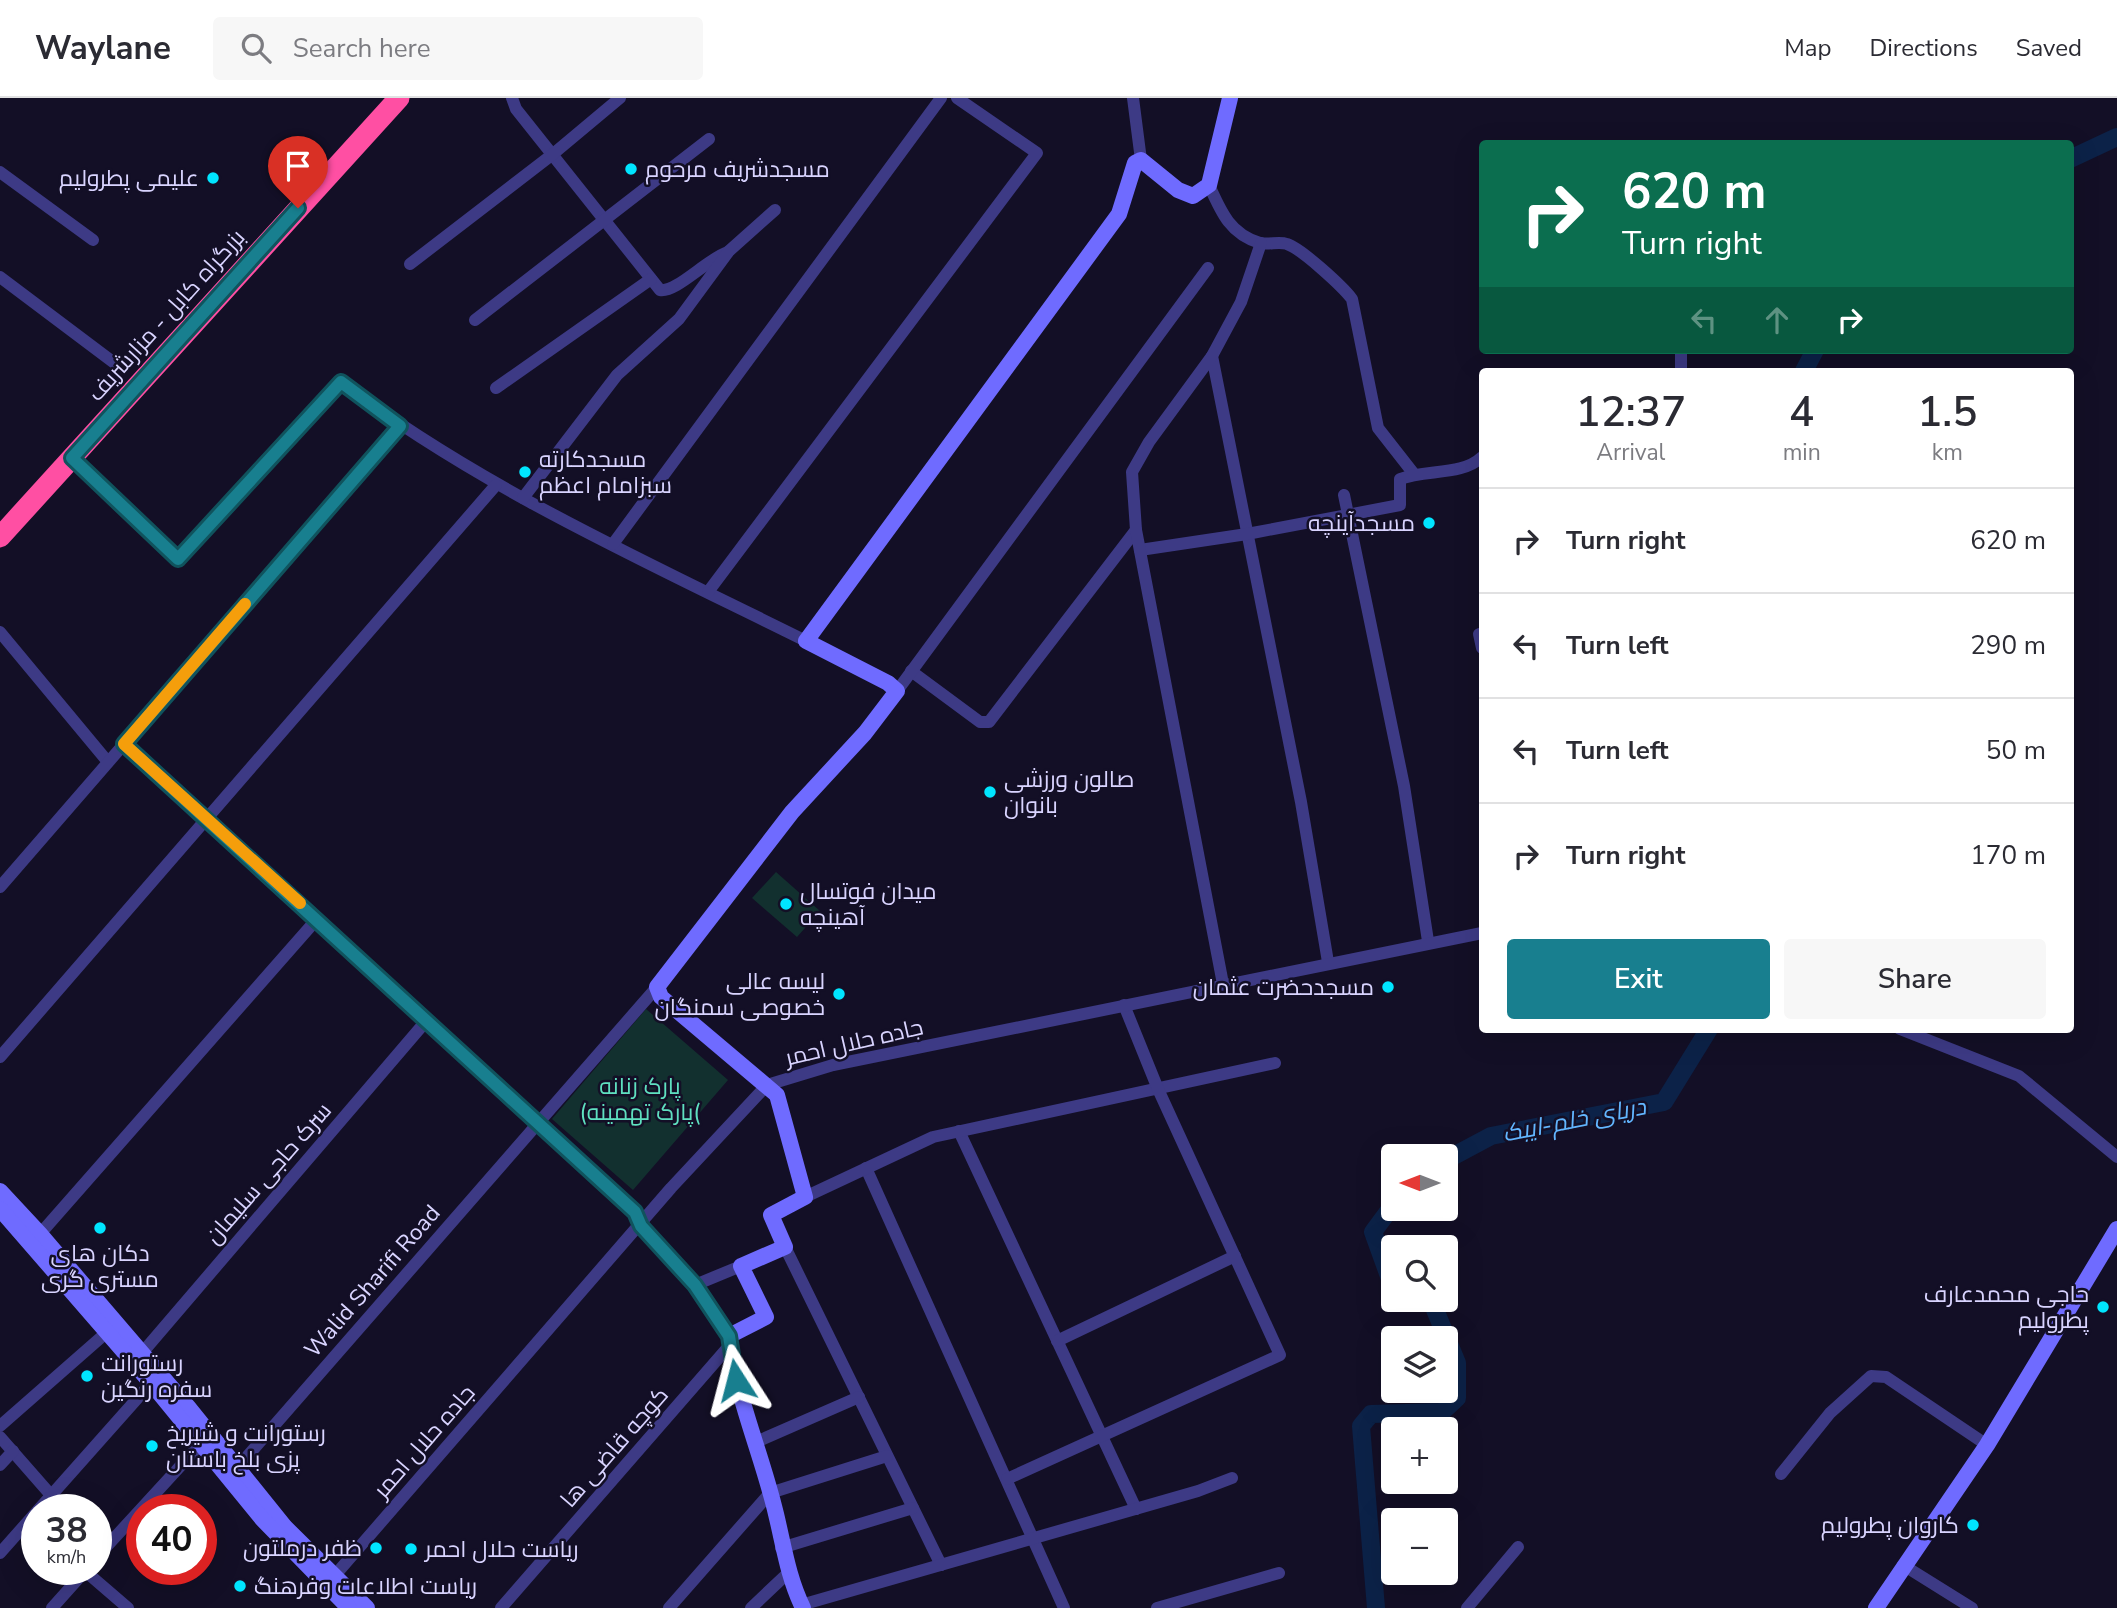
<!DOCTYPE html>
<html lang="en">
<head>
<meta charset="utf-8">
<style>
  body { margin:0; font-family:"Nunito Sans",Cairo,sans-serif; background:#f7f7f7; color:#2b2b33; height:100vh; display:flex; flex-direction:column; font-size:26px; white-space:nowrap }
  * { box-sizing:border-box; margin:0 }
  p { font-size:23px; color:#7c7c81 }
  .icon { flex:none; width:38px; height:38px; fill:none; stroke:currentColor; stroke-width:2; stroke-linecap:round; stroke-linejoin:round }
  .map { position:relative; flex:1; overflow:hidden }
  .sheet { position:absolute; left:1479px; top:270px; width:595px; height:665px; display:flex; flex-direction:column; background:#fff; border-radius:7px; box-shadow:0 7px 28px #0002 }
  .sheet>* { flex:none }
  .top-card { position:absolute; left:1479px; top:42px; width:595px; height:214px; border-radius:7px; box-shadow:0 7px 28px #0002; background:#0b6e4f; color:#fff; overflow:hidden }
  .needle { width:46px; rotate:270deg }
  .buttons { position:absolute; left:1381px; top:1046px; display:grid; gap:14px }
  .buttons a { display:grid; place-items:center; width:77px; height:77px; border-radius:7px; background:#fff; box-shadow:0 7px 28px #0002; font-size:35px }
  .speed { position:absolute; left:21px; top:1396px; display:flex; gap:14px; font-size:35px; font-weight:700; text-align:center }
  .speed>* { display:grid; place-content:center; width:91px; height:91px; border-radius:50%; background:#fff; box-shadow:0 7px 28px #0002; line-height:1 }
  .speed small { font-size:18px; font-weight:400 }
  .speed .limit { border:10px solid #d22; background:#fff; color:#111 }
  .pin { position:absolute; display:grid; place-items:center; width:60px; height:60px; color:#fff; margin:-72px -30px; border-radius:50% 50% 50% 0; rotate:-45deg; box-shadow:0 0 7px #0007 }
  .pin .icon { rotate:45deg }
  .me { position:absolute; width:77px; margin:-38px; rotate:351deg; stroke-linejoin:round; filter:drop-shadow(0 0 5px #0008) }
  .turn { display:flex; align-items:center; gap:24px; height:147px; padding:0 28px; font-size:32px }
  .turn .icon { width:91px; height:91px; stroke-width:2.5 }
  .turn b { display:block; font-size:49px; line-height:60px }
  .lanes { display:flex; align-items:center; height:66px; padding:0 28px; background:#0003; justify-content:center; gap:35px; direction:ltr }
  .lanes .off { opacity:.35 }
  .eta { display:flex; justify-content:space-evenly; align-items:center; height:119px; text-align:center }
  .eta b { font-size:42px; font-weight:600; line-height:49px }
  .action { display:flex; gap:14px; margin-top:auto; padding:14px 28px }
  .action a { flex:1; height:80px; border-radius:7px; background:#187f8f; color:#fff; font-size:28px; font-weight:600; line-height:80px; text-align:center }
  .action a+a { background:#f7f7f7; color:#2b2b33 }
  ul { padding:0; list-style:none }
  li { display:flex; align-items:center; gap:21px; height:105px; padding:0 28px; border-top:2px solid #e1e1e2 }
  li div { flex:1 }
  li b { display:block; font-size:26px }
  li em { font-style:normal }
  header { display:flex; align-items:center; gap:42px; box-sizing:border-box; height:98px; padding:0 35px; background:#fff; border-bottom:2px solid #e1e1e2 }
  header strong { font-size:33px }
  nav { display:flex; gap:38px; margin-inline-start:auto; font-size:24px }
  .search { width:490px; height:63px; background:#f7f7f7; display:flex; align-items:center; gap:18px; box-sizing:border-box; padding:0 24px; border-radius:7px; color:#7c7c81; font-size:26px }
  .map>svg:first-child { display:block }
  .green { fill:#12302f }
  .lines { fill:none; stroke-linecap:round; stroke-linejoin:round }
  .river { stroke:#0c2248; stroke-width:18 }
  .street { stroke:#3d3a85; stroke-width:12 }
  .secondary { stroke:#6f6bff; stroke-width:16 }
  .highway { stroke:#ff4fa3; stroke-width:21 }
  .route-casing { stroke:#10535d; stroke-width:18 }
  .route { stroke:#187f8f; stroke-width:12 }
  .slow { stroke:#f59e0b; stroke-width:12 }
  .poi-dot { fill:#00e5ff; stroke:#130f26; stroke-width:2.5 }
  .labels { text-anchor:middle; stroke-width:5; stroke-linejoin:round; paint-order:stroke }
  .poi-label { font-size:23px; fill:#d9d4ff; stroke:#130f26; text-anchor:start }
  .street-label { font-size:23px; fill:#d9d4ff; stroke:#130f26 }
  .park-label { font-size:23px; fill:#5fe0c0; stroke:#130f26 }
  .water-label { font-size:24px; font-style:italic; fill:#62b6ff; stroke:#130f26 }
</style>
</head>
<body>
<header>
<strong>Waylane</strong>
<div class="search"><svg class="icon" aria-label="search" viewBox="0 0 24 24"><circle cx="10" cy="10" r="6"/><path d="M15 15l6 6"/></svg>Search here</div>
<nav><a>Map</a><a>Directions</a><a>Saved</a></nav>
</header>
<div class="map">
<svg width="2117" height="1510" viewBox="0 0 2117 1510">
  <rect width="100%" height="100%" fill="#130f26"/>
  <g class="green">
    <path d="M776,774L820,813L797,839L752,800Z"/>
    <path d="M646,911L728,982L633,1092L552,1021Z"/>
  </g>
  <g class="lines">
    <g class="river">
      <path d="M2070,61L2117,39"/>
      <path d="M1804,273L1815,252"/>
      <path d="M1446,1062L1491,1038L1664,1004L1709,931"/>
      <path d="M1393,1107L1373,1134L1390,1181L1393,1183"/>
      <path d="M1376,1510L1361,1328L1371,1316L1442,1314L1457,1300V1265L1431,1202"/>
    </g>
    <g class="street">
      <path d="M512,0L516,11L660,192C676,195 707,161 728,154"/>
      <path d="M1133,0L1141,62"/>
      <path d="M0,74L93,142"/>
      <path d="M1209,87C1221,114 1230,136 1260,145C1269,147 1279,143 1287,146C1302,151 1343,189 1352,201L1378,330L1414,376"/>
      <path d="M410,166L553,56L620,0"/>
      <path d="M0,179L121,270"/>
      <path d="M475,222L709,41"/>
      <path d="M1681,252V273"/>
      <path d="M1212,258L1301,704L1328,864"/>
      <path d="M496,290L651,181"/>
      <path d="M72,360L178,461L341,284C483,391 647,464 806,543"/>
      <path d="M1344,397L1404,688L1428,843"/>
      <path d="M523,400L617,277L679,221L729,153L775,112"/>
      <path d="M613,446L941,0"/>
      <path d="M1140,452L1247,436L1400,407V381C1426,371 1462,378 1482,359"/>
      <path d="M708,494L1037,55L957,0"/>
      <path d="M0,534L108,664"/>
      <path d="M1479,536L1482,550"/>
      <path d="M911,573L980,624H989L1136,432"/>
      <path d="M897,593L1208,170"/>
      <path d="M124,646L635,1114L641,1127L695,1187L729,1238"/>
      <path d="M0,789L400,328"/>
      <path d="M1223,886L1136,432L1132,374L1149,344L1212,258L1241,204L1261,145"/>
      <path d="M1900,931L2019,978L2117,1059"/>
      <path d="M0,959L496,387"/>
      <path d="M959,1033L1136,1411"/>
      <path d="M866,1070L1064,1510"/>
      <path d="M805,1099L933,1039L1275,965"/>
      <path d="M40,1136L317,821"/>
      <path d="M785,1149L941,1467"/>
      <path d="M695,1187L741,1168"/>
      <path d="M1057,1243L1235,1158"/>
      <path d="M142,1255L427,922"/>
      <path d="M0,1328L106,1235"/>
      <path d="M0,1339L50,1396"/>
      <path d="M756,1344L859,1299"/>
      <path d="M0,1367L13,1353"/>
      <path d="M238,1369L657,889"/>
      <path d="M1781,1376L1830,1315L1871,1278L1886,1279L1987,1347"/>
      <path d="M1007,1381L1280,1257L1158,991L1124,907"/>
      <path d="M781,1450L913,1410"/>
      <path d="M0,1455L151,1285"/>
      <path d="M96,1460L207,1339"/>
      <path d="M1903,1467L1972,1510"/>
      <path d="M85,1473L128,1510"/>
      <path d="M330,1483L671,1090L767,987L833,967L1482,835"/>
      <path d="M801,1507L1198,1393L1232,1380"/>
      <path d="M52,1510L86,1472"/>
      <path d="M501,1510L730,1247"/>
      <path d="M669,1510L770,1395L887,1358"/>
      <path d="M751,1510L788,1475"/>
      <path d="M1157,1510L1279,1475"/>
      <path d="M1467,1510L1518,1449"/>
    </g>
    <g class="secondary">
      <path d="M0,1093L40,1136L189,1310L285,1429L367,1510"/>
      <path d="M0,1111L151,1285L263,1422L349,1510"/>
      <path d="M803,1510C788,1479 784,1449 776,1416C762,1356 736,1300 729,1238L766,1219L741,1168L785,1149L771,1117L805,1099L777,997L661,899L657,889L792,714L865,635L897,593L888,585L806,543L1119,116L1135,65L1141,62L1178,92L1193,98L1209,87L1230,0"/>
      <path d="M1876,1510L1987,1347L2117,1131"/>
    </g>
    <path class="highway" d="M0,439L399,0"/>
  </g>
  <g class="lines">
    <defs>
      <path id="route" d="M298,110L72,360L178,461L341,284L400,328L124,646L635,1114L641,1128L695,1187L729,1238L736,1282"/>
    </defs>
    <use href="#route" class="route-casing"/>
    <use href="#route" class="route"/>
    <path class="slow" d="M245,506L124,646L300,805"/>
  </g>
  <g class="poi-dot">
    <circle cx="631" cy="71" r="7"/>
    <circle cx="213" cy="80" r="7"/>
    <circle cx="525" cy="374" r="7"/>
    <circle cx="1429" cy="425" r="7"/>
    <circle cx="990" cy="694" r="7"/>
    <circle cx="786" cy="806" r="7"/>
    <circle cx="1388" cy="889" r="7"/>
    <circle cx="839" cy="896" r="7"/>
    <circle cx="100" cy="1130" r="7"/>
    <circle cx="2103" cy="1209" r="7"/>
    <circle cx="87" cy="1278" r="7"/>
    <circle cx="152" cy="1348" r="7"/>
    <circle cx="1973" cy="1427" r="7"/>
    <circle cx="376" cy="1450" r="7"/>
    <circle cx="411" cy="1451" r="7"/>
    <circle cx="240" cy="1488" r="7"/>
  </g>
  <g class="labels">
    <g class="poi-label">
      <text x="645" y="79">مسجدشریف مرحوم</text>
      <text x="199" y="88" text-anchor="end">علیمی پطرولیم</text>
      <text x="539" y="369">مسجدکارته<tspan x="539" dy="26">سبزامام اعظم</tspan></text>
      <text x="1415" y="433" text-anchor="end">مسجدآینچه</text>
      <text x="1004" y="689">صالون ورزشی<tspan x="1004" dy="26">بانوان</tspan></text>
      <text x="800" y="801">میدان فوتسال<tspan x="800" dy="26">آهینچه</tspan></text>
      <text x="825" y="891" text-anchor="end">لیسه عالی<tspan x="825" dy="26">خصوصی سمنگان</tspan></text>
      <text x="1374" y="897" text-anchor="end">مسجدحضرت عثمان</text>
      <text x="100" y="1163" text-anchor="middle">دکان های<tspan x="100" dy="26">مستری گری</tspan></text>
      <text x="2089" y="1204" text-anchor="end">حاجی محمدعارف<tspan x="2089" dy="26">پطرولیم</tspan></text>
      <text x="101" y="1273">رستورانت<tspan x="101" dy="26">سفره رنگین</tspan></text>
      <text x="166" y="1343">رستورانت و شیریخ<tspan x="166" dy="26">پزی بلخ باستان</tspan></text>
      <text x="1959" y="1435" text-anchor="end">کاروان پطرولیم</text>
      <text x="362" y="1458" text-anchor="end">ظفر درملتون</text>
      <text x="425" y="1459">ریاست حلال احمر</text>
      <text x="254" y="1496">ریاست اطلاعات وفرهنگ</text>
    </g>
    <g class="street-label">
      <text transform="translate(166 217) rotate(-48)" y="8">بزرگراه کابل - مزارشریف</text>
      <text transform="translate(854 944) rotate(-13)" y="8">جاده حلال احمر</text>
      <text transform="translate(268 1075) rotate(-49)" y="8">سرک حاجی سلیمان</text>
      <text transform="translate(372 1183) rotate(-49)" y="8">Walid Sharifi Road</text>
      <text transform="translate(424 1343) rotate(-49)" y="8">جاده حلال احمر</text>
      <text transform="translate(614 1349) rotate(-49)" y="8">کوچه قاضی ها</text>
    </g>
    <g class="park-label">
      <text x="640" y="996">پارک زنانه<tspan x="640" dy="26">(پارک تهمینه(</tspan></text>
    </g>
    <g class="water-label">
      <text transform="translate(1574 1022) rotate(-11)" y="8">دریای خلم-ایبک</text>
    </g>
  </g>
</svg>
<div class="buttons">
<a><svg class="needle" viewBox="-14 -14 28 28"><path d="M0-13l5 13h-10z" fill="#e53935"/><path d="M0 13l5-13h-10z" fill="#7c7c81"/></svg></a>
<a><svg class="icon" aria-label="search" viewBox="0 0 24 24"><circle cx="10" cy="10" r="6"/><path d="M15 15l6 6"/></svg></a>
<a><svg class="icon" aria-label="layers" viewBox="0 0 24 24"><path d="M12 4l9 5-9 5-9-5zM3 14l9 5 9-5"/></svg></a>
<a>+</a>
<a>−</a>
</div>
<div class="speed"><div>38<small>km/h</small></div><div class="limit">40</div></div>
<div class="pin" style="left:298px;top:110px;background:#d93025"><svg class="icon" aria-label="arrive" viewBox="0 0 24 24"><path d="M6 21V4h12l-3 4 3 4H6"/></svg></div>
<svg class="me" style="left:736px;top:1282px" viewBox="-20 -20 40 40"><path d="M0-17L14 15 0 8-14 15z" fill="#187f8f" stroke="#fff" stroke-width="4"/></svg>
<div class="top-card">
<div class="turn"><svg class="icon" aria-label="right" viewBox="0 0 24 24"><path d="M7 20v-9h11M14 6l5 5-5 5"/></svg><div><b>620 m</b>Turn right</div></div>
<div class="lanes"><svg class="icon off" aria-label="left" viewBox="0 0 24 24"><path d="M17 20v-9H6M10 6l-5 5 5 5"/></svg><svg class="icon off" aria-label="ahead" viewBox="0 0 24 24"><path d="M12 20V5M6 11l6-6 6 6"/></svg><svg class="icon" aria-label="right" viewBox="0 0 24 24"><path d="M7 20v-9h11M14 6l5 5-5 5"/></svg></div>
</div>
<section class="sheet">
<div class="eta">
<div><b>12:37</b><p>Arrival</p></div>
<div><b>4</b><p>min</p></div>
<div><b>1.5</b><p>km</p></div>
</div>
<ul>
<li><svg class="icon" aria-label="right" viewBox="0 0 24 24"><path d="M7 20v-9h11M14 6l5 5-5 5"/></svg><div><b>Turn right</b></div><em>620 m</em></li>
<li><svg class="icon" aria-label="left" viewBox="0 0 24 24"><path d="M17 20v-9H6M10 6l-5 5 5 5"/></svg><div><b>Turn left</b></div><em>290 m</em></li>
<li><svg class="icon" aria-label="left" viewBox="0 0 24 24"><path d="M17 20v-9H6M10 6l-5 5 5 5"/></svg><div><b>Turn left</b></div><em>50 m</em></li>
<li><svg class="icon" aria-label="right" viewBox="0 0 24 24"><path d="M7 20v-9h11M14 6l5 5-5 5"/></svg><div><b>Turn right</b></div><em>170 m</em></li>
</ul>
<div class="action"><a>Exit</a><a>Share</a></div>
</section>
</div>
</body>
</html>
